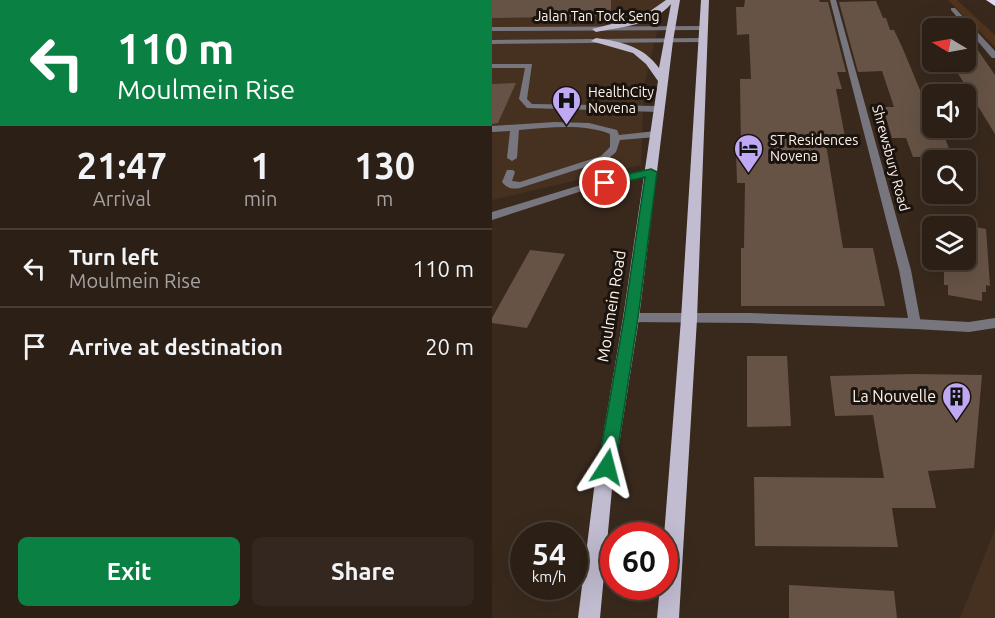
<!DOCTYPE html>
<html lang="en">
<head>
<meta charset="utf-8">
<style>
  body { margin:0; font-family:Ubuntu,sans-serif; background:#33271f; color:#f1f3f6; height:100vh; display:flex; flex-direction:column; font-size:22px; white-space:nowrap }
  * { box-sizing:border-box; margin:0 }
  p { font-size:20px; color:#a6a2a1 }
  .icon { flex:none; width:33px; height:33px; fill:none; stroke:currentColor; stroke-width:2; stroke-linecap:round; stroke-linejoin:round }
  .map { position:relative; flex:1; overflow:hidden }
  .side { display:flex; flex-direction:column; background:#2b1f16; width:492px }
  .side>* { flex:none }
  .banner { background:#0b8043; color:#fff; overflow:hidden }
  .needle { width:39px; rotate:280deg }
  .tools { position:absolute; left:430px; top:18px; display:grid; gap:12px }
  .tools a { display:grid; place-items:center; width:54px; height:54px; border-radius:9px; background:#2b1f16; box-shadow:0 6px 24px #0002,0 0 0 2px #473d35; font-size:30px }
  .speed { position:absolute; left:18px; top:522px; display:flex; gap:12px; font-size:30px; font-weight:700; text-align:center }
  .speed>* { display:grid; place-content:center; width:78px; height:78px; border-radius:50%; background:#2b1f16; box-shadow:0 6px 24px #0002,0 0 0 2px #473d35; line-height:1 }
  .speed small { font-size:15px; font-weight:400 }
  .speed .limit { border:9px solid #d22; background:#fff; color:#111 }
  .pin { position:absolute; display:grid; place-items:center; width:51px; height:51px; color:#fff; margin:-26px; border:3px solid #fff; border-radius:50%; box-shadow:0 2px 6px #0007 }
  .me { position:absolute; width:66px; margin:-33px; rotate:9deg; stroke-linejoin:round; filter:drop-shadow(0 0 4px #0008) }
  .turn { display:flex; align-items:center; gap:21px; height:126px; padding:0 18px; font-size:27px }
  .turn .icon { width:78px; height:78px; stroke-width:2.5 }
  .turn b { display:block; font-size:42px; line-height:51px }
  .eta { display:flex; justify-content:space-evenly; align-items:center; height:102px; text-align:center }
  .eta b { font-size:36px; font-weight:700; line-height:42px }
  .primary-button { display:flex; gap:12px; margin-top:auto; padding:12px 18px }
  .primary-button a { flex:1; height:69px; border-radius:9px; background:#0b8043; color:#fff; font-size:24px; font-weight:700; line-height:69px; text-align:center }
  .primary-button a+a { background:#33271f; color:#f1f3f6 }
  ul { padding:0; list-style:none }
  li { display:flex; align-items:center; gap:18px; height:78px; padding:0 18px; border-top:2px solid #473d35 }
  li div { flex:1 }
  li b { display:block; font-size:22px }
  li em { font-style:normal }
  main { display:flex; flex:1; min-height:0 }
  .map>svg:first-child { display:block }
  .built { fill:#463120 }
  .green { fill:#51331b }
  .building { fill:#665346 }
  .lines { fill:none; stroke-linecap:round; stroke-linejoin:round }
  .lane { fill:#77757e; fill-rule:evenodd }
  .street { fill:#77757e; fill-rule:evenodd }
  .primary { fill:#c1bcd0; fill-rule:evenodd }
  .highway { fill:#dfd9f0; fill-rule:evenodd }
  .route { fill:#0b8043; stroke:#07532c; stroke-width:1.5 }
  .labels { text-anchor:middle; stroke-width:6; stroke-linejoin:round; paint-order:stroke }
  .far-street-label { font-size:14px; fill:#fef3eb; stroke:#1b130e }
  .far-poi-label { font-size:14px; fill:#fef3eb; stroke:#1b130e; text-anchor:start }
  .street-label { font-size:16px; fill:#fef3eb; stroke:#1b130e }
  .poi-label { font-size:16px; fill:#fef3eb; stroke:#1b130e; text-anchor:end }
</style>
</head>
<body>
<main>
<section class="side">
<div class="banner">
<div class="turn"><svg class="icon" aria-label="left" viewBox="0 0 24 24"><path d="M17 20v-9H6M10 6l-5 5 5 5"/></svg><div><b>110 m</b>Moulmein Rise</div></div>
</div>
<div class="eta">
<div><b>21:47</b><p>Arrival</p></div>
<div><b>1</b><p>min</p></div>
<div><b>130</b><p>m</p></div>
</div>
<ul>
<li><svg class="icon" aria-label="left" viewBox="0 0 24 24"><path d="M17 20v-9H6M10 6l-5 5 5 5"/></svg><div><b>Turn left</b><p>Moulmein Rise</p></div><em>110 m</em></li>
<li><svg class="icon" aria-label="arrive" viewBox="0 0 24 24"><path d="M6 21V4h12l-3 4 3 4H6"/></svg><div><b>Arrive at destination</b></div><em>20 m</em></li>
</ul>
<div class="primary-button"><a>Exit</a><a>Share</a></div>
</section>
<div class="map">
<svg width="503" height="618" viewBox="0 0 503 618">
  <rect width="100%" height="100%" fill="#39291d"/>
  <g class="built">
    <path d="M0,0H173L152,85L149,165L0,200Z"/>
    <path d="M503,529V618H468Z"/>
  </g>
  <path class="green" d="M456,0H465L503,35V47Z"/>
  <g class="building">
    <path d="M0,0H119V16L0,18Z"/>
    <path d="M253,0H327L328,2H336L354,72H345L350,89H344L353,137L333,138L351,248H381L393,306H249V248H252L253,183H245L244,150H249L248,79H259L257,34L245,35L244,7H252Z"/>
    <path d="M384,1L391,18H394L398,30H402L411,49L435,107H441V128H449L460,156L421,157L414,138H400L391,107H402L390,71L366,72L347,2Z"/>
    <path d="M474,33L503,75V134L459,62H474Z"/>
    <path d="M24,83L6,123L0,124V84Z"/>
    <path d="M452,221L494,229L498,286L494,285V292H490V301L456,295V285H452V260H474V226H452Z"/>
    <path d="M38,250L73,254L35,328L0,323V318Z"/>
    <path d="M255,356H295L299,426L255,427Z"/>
    <path d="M421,374L490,375L482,468L436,471L444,508H400L406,547L263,546L262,477L392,478L381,415L343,416L338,376Z"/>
    <path d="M297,585L402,591L405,618H297Z"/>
  </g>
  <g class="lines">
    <g class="lane">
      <path d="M459,8H463L503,51V58H500L459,10Z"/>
      <path d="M0,64H40L35,99L40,104L167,106L171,109L167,112L35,108L27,99L33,68H0Z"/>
      <path d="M63,122L97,123L125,130L127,135L164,131L168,134L164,137L128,140L124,152L115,160L31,187C23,190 15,189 10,182L15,170H21L23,172L20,181L28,182L109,156L118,147V134C90,123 56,128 27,130L25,158L20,161L15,158L18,131L0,132V126Z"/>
      <path d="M503,318V328L477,332L423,329L419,328L417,324L419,320L423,319L477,322Z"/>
    </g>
    <g class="street">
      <path d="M338,0H344L419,270L429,324L427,328L423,329L258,323L135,322L133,318L135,314L139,313H258L416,318L407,270Z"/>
      <path d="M213,26L214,28L210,30L0,31V27Z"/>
      <path d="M212,38L213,40L209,42L0,44V40Z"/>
      <path d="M160,169L165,172L163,174L93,190L0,220V212L92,184Z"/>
    </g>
    <g class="primary">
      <path d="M174,0H188L181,41L147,318L120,489L108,618H86L102,489L131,318L166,81L154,64L141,53L99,41L104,38C130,42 151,46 167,68L179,4C161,25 130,27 104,32L100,29L151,16Z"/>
      <path d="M209,0H217L205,319L187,618H165L168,586H172V536L189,319Z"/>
    </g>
    <path class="highway" d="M494,0H503V6Z"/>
  </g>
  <path class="route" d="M159,169L165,172L146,318L123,467L121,473L115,476L109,473L106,467L132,318L153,177L113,187L108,183L113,179Z"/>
  <defs>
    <symbol id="hospital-pin" viewBox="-11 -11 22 30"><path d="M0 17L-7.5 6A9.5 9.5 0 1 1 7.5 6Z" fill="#bfa9f4" stroke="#1b130e"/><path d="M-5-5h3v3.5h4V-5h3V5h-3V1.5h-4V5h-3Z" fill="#111"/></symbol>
    <symbol id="hotel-pin" viewBox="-11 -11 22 30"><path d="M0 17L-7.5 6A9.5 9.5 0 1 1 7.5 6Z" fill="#bfa9f4" stroke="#1b130e"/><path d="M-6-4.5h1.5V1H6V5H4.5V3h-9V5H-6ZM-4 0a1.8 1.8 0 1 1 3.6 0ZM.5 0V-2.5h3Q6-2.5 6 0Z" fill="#111"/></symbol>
    <symbol id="building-pin" viewBox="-11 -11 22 30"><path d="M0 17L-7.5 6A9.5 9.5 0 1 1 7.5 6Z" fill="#bfa9f4" stroke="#1b130e"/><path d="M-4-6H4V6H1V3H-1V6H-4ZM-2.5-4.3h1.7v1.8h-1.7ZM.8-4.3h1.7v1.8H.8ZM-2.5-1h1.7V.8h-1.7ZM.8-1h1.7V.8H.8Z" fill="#111"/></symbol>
  </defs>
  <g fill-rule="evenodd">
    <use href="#hospital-pin" x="58" y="84" width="33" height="45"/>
    <use href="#hotel-pin" x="240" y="132" width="33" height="45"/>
    <use href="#building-pin" x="448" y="380" width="33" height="45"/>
  </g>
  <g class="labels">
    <g class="far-street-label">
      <text x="105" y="21">Jalan Tan Tock Seng</text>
      <text transform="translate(399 158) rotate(75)" y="5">Shrewsbury Road</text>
    </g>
    <g class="far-poi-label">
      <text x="96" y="97">HealthCity<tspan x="96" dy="16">Novena</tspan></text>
      <text x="278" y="145">ST Residences<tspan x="278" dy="16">Novena</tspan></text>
    </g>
    <g class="street-label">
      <text transform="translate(119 306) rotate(-81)" y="6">Moulmein Road</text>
    </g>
    <g class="poi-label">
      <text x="444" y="402">La Nouvelle</text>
    </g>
  </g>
</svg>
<div class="tools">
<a><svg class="needle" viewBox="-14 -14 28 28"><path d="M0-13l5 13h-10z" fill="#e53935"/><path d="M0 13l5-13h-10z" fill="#a6a2a1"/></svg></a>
<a><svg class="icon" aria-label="sound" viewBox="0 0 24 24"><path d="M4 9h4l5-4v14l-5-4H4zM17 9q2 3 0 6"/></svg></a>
<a><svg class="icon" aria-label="search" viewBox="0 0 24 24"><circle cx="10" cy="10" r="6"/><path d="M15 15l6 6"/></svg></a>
<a><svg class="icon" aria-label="layers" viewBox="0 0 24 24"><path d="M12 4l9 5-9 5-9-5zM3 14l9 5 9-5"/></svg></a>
</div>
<div class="speed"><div>54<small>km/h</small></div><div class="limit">60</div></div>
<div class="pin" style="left:113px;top:183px;background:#d93025"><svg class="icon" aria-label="arrive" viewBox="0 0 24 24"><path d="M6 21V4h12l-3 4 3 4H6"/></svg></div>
<svg class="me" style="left:115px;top:467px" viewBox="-20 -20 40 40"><path d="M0-17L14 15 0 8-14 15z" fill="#0b8043" stroke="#fff" stroke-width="4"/></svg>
</div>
</main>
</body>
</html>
